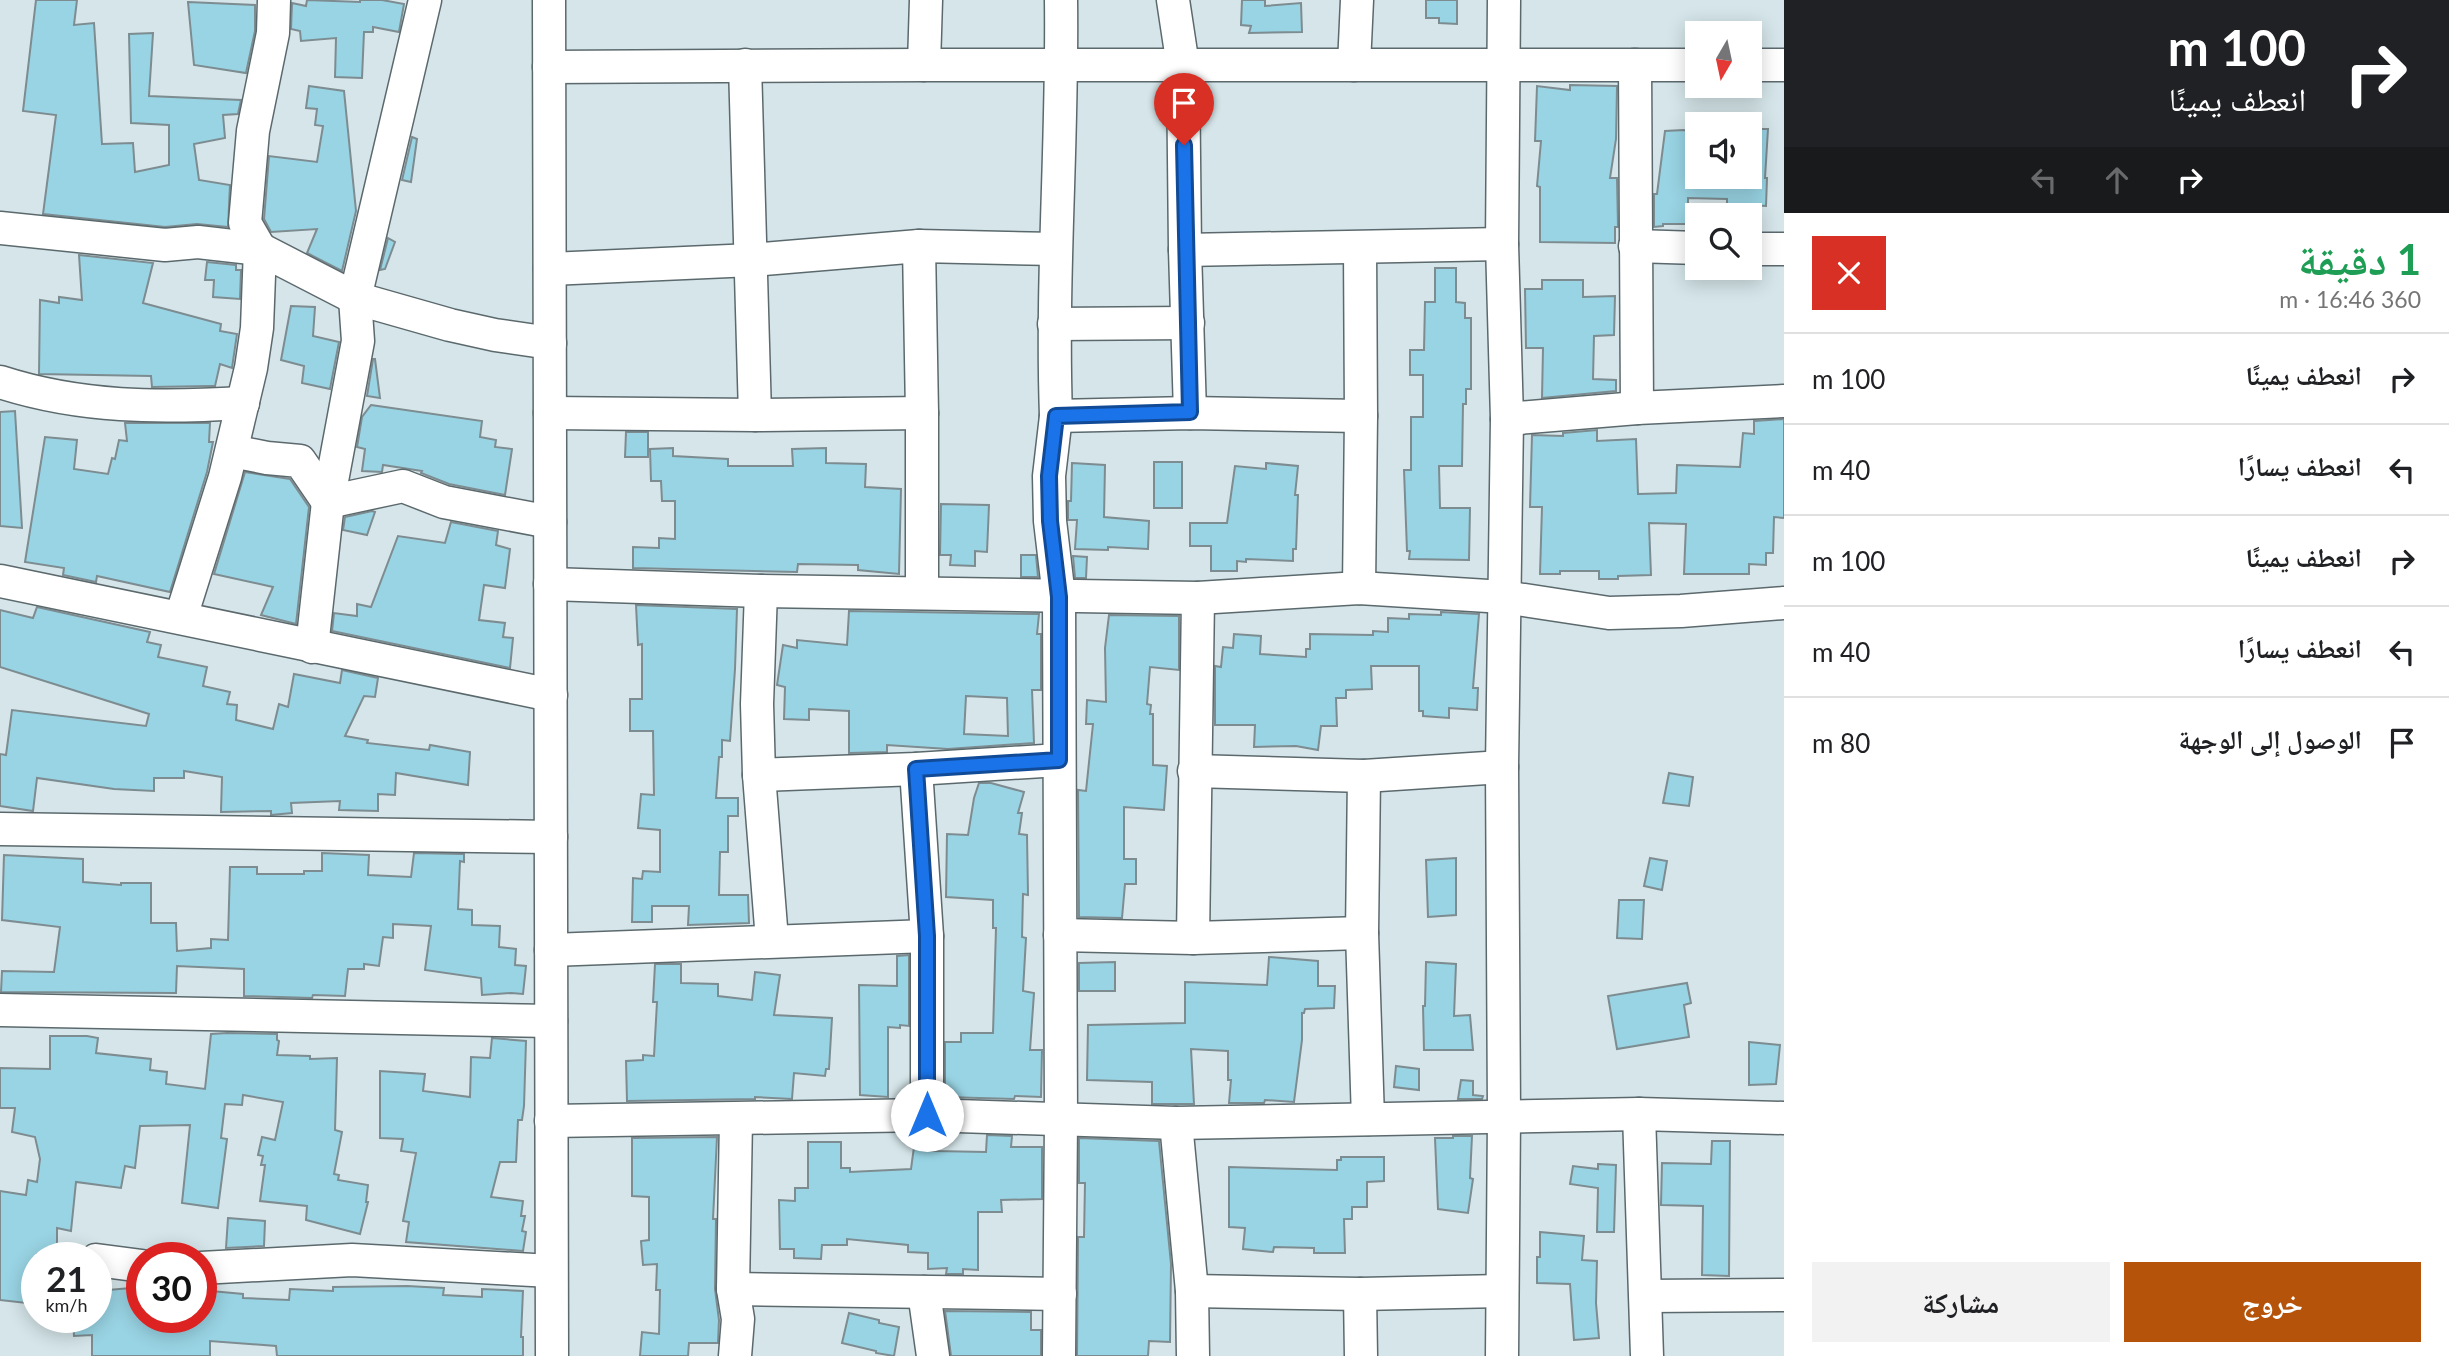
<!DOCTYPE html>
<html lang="ar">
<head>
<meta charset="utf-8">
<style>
  body { margin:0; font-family:Lato,"Noto Naskh Arabic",sans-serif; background:#f2f2f2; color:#202124; direction:rtl; height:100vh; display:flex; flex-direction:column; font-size:26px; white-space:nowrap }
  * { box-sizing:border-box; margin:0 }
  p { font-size:23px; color:#757577 }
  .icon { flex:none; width:38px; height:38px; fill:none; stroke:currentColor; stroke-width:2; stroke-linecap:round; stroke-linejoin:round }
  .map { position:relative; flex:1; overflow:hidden; direction:ltr }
  .side { display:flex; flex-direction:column; background:#fff; width:665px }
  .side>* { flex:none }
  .top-card { background:#202124; color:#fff; overflow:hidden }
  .needle { width:46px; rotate:189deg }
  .fabs { position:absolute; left:1685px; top:21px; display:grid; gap:14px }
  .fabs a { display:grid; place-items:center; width:77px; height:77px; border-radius:0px; background:#fff; box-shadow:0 4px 18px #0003; font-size:35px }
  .speed { position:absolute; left:21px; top:1242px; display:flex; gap:14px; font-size:35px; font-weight:700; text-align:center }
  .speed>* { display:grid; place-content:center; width:91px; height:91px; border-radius:50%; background:#fff; box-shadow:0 4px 18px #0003; line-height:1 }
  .speed small { font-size:18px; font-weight:400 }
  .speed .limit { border:10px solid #d22; background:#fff; color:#111 }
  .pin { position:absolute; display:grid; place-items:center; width:60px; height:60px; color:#fff; margin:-72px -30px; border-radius:50% 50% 50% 0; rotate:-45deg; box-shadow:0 0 7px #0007 }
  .pin .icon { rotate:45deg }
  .me { position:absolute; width:77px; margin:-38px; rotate:0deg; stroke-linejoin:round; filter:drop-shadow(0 0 5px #0008) }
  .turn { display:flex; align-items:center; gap:24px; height:147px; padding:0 28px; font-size:32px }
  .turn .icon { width:91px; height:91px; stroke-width:2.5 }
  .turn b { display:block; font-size:49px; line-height:60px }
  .lanes { display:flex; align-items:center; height:66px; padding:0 28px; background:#0003; justify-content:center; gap:35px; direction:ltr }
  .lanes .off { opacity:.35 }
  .round { display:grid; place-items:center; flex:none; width:74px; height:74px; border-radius:0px; background:#f2f2f2 }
  .overview { display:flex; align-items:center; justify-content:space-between; height:119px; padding:0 28px }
  h1 { font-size:42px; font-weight:700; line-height:52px; color:#1e9e55 }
  .cta { display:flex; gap:14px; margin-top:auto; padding:14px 28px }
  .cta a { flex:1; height:80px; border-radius:0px; background:#b45309; color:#fff; font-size:28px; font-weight:700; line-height:80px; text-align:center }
  .cta a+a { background:#f2f2f2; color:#202124 }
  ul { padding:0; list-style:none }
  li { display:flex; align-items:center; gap:21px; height:91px; padding:0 28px; border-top:2px solid #e0e0e0 }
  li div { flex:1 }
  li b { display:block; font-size:26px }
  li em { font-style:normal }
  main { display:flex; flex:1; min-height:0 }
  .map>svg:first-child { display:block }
  .building { fill:#99d4e4; stroke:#7d8c90; stroke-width:2; fill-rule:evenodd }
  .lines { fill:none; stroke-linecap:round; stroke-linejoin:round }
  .minor-casing { stroke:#5b696d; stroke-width:35 }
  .minor { stroke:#fff; stroke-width:32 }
  .route-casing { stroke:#114b97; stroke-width:18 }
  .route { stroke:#1a73e8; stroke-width:12 }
</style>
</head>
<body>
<main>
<section class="side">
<div class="top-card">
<div class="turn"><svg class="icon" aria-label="right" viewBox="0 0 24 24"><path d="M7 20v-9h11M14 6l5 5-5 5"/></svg><div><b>100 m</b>انعطف يمينًا</div></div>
<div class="lanes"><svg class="icon off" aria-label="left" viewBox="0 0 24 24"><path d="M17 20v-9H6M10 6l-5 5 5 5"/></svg><svg class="icon off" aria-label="ahead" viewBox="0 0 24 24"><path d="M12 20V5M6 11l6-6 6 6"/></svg><svg class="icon" aria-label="right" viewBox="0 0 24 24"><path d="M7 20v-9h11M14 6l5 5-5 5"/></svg></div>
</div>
<div class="overview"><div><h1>1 دقيقة</h1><p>360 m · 16:46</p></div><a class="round" style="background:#d93025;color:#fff"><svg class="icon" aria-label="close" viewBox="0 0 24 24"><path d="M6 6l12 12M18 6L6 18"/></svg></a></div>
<ul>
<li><svg class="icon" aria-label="right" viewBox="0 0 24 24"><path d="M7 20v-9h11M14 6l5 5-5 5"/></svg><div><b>انعطف يمينًا</b></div><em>100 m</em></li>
<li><svg class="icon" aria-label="left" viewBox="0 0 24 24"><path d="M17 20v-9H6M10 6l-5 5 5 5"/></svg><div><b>انعطف يسارًا</b></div><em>40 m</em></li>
<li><svg class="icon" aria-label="right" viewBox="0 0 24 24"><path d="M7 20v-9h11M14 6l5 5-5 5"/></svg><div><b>انعطف يمينًا</b></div><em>100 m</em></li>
<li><svg class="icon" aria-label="left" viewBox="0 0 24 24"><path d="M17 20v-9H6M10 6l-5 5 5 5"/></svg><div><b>انعطف يسارًا</b></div><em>40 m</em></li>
<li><svg class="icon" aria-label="arrive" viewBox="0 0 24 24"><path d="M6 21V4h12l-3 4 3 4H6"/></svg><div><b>الوصول إلى الوجهة</b></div><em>80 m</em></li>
</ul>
<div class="cta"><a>خروج</a><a>مشاركة</a></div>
</section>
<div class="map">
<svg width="1784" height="1356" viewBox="0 0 1784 1356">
  <rect width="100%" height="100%" fill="#d5e5e9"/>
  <g class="building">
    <path d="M36,0H77L74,25L94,23L102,144L133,143L135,172L169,165V125L131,123L129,34L153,33L149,96L241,100L238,114L223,115L225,138L194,144L199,180L230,185L228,227L197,224L165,227L43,214L56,115L23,111Z"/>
    <path d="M307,0L360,2V0H382L404,4L399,32L373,27V32H364L362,78L335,77L336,38L301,41L300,31L291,29L292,3L306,6Z"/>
    <path d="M1242,0H1265V6L1301,3L1302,32L1249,33L1251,26L1241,25Z"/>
    <path d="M1426,0H1457V24L1439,23V18H1426Z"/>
    <path d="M188,2L255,5V31L246,73L194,65Z"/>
    <path d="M1570,85L1617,86L1616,139L1610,178H1617L1618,227H1615V243L1540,242V187L1537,186L1541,141H1535L1537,86L1570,90Z"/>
    <path d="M309,86L344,91L356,211L342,271L307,253L317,229L271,232L264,219L269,156L317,162L323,126L315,125L317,109L306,108Z"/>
    <path d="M1750,129H1768L1765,178H1767L1766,206L1727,204V199L1688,198V224H1663V226L1654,227V194H1657L1665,131L1684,130L1686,131V143L1698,142V177H1750Z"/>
    <path d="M412,137L417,139L411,182L402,180Z"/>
    <path d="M388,238L395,242L385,269L380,270Z"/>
    <path d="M79,255L153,263L143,303L221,324L220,331L237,334L232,368L220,364L215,386H211L152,387L151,376L39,374L40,300L59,303V297L82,300Z"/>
    <path d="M207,262L236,265V270H241L240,299L213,297L214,280H205Z"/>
    <path d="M1435,268H1456V302L1465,303V318H1471V389H1466V404H1463L1462,466H1439L1440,508H1470L1469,560L1409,559L1410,551H1407L1404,470H1411V417H1423V375H1410V350H1424L1425,302H1435Z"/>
    <path d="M1542,280H1583V297L1615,296L1614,335L1594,336L1593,379L1616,380V391L1542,398L1543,348H1526L1525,289H1542Z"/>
    <path d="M291,306L315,307L313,336L339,342L330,389L302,383L304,366L281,360Z"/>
    <path d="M373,359H375L380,398L367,396Z"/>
    <path d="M371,405L482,421L480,437L496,440L495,447L512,449L505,495L449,484L421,473L422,471L383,465L382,472L362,471L365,449L357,447L362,417Z"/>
    <path d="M15,411L22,528L0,526V412Z"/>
    <path d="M1784,419V518L1774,517L1773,553H1766V565L1749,564V574H1684L1686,524L1649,523L1651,575L1618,576V579H1599V571H1560V574H1540L1542,507H1530L1532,435L1563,436V433L1597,430V441L1636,439L1638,494L1676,493L1677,465L1740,467L1743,433L1754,434V421Z"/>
    <path d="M125,423H210L209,442H213L207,472L170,592L97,576L96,582L63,575L64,568L25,562L45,437L77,440L74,469L108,474L112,458L115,459L119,440L127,441Z"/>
    <path d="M626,432H648V457H625Z"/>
    <path d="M673,448V456L728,459V466H793L792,449L826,448V463L866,464L865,487L901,489L899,574L858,570V565L798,564L797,572L633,568V547L659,548V538L675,539V501H662L661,481H651L650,449Z"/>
    <rect x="1154" y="462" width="28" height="46"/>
    <path d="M1072,463L1105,465L1104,517L1149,521L1148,549L1108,547V550L1075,549L1077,520H1068V501H1071Z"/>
    <path d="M1266,463L1298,466L1295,495H1298L1296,549H1293V561L1246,559V562L1237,561V571H1211V546H1190V523H1227L1235,466L1266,469Z"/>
    <path d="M245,472L290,479L309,507L296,624L261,615L273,587L214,574Z"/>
    <path d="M941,504L989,505L987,552L975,551V566L950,565L951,555H940Z"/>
    <path d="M372,511L375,512L367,535L343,530L345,517Z"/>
    <path d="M451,522L498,531L496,545L510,549L505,588L484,585L479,620L505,623L503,637L513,638L510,668L332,631L334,613L357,616V604L371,607L398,536L445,543Z"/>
    <path d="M1021,555H1036L1038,577H1021Z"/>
    <path d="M1073,556L1087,557L1086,578H1075Z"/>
    <path d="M636,605L737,609L735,669L730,741L722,740V757H719L716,798H738V816H728V852H720L719,895H748L749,923L688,925L689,906H652V922H632L633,878L642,879L643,871L660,872V830L638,828L641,794L654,795L653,731H630V699H642V644L638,645Z"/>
    <path d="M37,607L150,632L147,642L161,645L158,657L207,667L203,686L230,692L227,704L237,705L236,720L273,729L279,704L288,707L294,674L340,683L342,670L378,678L375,697L364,696L345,736L368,740L367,743L429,750L430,745L470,752L468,785L396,773L395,795L378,794V811L339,810L340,801L291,803L292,813L271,815V811L221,812L222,777L184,771V778H154V791L114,789L37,778L33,811L0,806V754L6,755L12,710L146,726L149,714L0,667V610L33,618Z"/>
    <path d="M849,611L1039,614L1037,634H1041V690H1032L1034,743L948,749L887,745V752L849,753V711L809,709V720L784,719L785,687L777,685L783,645L797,648V640L847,645ZM966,696L1007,698L1008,736L964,734Z"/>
    <path d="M1441,612L1479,614L1473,688H1478L1477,710L1449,708V718L1423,716V711H1419V666H1371L1372,689L1346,690V698H1336L1337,726H1321L1318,750L1296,746L1254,747L1255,725H1215V666L1221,667L1223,647L1233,648L1234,634L1261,636L1260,654L1306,657V649H1310V634L1373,635V631L1388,632V618L1409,619V614L1441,615Z"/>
    <path d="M1109,615L1179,616V670L1150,667L1147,704L1151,705L1150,714H1153V765L1167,766L1164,810L1124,807V859H1136V884H1125L1122,918L1079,917L1078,790L1086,791L1093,724H1086L1087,700L1106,702L1105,648Z"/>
    <path d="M1669,773L1693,777L1689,806L1663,803Z"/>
    <path d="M979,783H991L1024,792L1018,813H1022L1019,834L1027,835L1028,895L1023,894L1022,937L1026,938L1023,991L1034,993L1030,1050H1042L1041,1097L1015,1096L1014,1099L945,1097V1042H961V1033H993L996,928H993V900L946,897L947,834L968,835L974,798Z"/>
    <path d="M322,853L369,855L368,875L411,877L414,853L464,854V862L460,861L458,909L472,910V925L500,926L499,947L516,949L515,965L526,966L523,994L511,993L482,995L481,978L425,970L431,926L393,924V938L383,937L379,966L364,964V969H348L345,996L313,995L312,998L244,996V969L177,966L176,993L1,992L2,971L54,972L60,927L2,920L4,855L83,859V882L121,885V883H151V923H176L177,951L211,948V939L228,940L230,867H257V874H304V871H322Z"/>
    <path d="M1456,858V915L1428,917L1426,860Z"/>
    <path d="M1650,858L1667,861L1662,890L1644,886Z"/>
    <path d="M1619,900H1644L1642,939L1617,938Z"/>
    <path d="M909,955V1026L900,1025V1028L888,1027V1097L860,1095L859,985L897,986V956Z"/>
    <path d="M1269,957L1318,961V986H1335L1334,1008L1305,1009L1304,1013H1302V1040L1294,1102L1265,1100L1264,1103H1229L1231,1080H1228V1051L1191,1049L1194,1104H1152V1082L1087,1080L1088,1025L1185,1023V982L1267,985Z"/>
    <path d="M1115,962V991H1079V963Z"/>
    <path d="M1426,962L1456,964L1454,1016L1470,1015L1473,1050H1424L1423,1006H1425Z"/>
    <path d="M655,964H681V983L718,984V996L752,1000L755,972L780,975L774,1015L832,1018L829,1069H826L825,1076L794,1073L792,1099L755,1097V1099L627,1101L626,1061L643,1060V1055L654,1056L657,1002H653Z"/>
    <path d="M1687,983L1691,1003L1684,1005L1689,1037L1617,1049L1608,996Z"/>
    <path d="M227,1033L277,1034V1040L279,1041L277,1055L310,1056V1059L337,1058L335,1130L342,1132L334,1174L339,1175L338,1180L368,1185L366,1202H368L360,1234L306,1220L307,1206L260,1201L265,1165H261L263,1156L258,1155L262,1137L275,1140L283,1102L243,1095L242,1105L225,1104L221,1138L227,1139L218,1208L182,1203L190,1125L140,1126L135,1168L125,1166L121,1188L76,1182L71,1231L57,1228V1254H37L35,1304L0,1300V1191L26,1195L28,1180L37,1182L40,1159L35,1137L12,1132L15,1108H0V1068L50,1069V1036H87L98,1038L96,1053L151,1059L150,1070L167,1072L166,1084L205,1089L211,1034Z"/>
    <path d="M492,1038L526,1041L524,1106L522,1120H518L516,1162H500L491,1197L523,1201L521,1216H525L522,1231L526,1232L523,1251L406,1242L409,1222L403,1221L416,1153L401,1151L403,1139L380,1138V1071L425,1074L423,1091L470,1097L471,1057L490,1058Z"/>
    <path d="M1749,1042L1780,1045L1776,1084L1749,1085Z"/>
    <path d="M1396,1066L1419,1069V1090L1394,1087Z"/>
    <path d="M1461,1080L1473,1081V1095L1483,1096L1482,1099H1458Z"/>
    <path d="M987,1135L1012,1136L1011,1147H1042V1199L1001,1200L1002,1212H978V1270L963,1269V1274H946L947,1268L928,1269V1253L908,1252V1245L847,1239V1245H822L821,1259L794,1258V1249H780L779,1200L795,1201V1188H808V1142H841V1168H850V1172L911,1169L914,1147L934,1151L986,1152Z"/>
    <path d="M1453,1136H1472L1470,1178L1473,1179L1468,1213L1438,1209L1435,1138H1453Z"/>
    <path d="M717,1137L713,1219H716L715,1289L719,1320L718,1343H689L688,1356H640L642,1332L659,1334L660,1290H656L657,1264L643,1265L641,1241L649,1240V1197L632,1196V1138Z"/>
    <path d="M1079,1138L1159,1141L1171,1264L1170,1342L1149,1341L1148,1356H1077L1078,1237H1084L1085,1183H1079Z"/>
    <path d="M1712,1141H1730L1729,1276L1702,1275L1703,1206L1661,1205L1662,1163L1711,1164Z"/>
    <path d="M1341,1157H1384V1181L1367,1182V1207H1352V1219H1344L1345,1253H1314V1248L1274,1247L1273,1252L1243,1249L1245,1228L1229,1227V1167L1337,1170V1160H1341Z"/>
    <path d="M1598,1164L1616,1165L1614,1232H1597L1598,1188L1570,1184L1573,1166L1598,1169Z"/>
    <path d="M228,1218L265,1221L264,1246L226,1248Z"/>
    <path d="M1540,1232L1584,1236L1582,1260L1597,1261L1596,1303L1599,1338L1574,1340L1570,1284L1537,1283V1257H1540Z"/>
    <path d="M407,1286L444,1288L443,1295L482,1297V1289L523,1291L521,1337H523V1356H277L276,1346L210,1341V1356H92V1335L74,1336L73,1318H96L97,1291L142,1287V1318H201V1290L243,1294V1298L289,1300L290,1289L333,1291V1287Z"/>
    <path d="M945,1311L1031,1312V1330H1041V1356H951Z"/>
    <path d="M849,1313L879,1320V1323L899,1327L894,1356L876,1353V1351L842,1343Z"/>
  </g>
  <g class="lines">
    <defs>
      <g id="minor">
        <path d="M549,0L552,1356"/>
        <path d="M1061,0C1063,139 1051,277 1056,416L1190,413L1361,416"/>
        <path d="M1173,0L1183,66L1185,250L1190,413"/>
        <path d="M745,65L755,415"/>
        <path d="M924,65L926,0"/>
        <path d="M1354,65L1357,0"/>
        <path d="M1635,65L1637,408"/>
        <path d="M1750,65H1784"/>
        <path d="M549,67L924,65H1698"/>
        <path d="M0,228L165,245L198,242L260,249L355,298L450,325L495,335L550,343"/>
        <path d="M919,246L922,413V592"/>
        <path d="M1635,246L1698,248"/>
        <path d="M1750,249H1784"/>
        <path d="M1185,250L1502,244"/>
        <path d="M550,269L752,260L919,246L1055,249"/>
        <path d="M1054,324L1188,323"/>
        <path d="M0,382C80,408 160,408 243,403"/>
        <path d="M550,413L755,415L922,413"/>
        <path d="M1056,416L1049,476L1050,521L1059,597L1061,1120L1059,1356"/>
        <path d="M1507,419L1637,408L1784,401"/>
        <path d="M232,451L267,458L300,461L328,502L403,486L444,502L550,522"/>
        <path d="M0,581L551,695"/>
        <path d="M550,584L761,591L1198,598L1359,588L1504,597L1609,613L1681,611L1784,603"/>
        <path d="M1359,588L1361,416L1360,248"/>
        <path d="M761,591L757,704L759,775L772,940"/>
        <path d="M181,617L225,477L251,368L257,328L260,249L245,223L253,131L273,33L274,0"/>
        <path d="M312,647L328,502L358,341L355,298L425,0"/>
        <path d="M916,769L927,936V1115"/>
        <path d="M1194,771L1364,776L1502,767"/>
        <path d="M759,775L916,769L1059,760"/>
        <path d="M1364,776L1362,933L1368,1119"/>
        <path d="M0,829L551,837"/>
        <path d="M1060,935L1193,938L1362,933"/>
        <path d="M1193,938L1198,598"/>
        <path d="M551,950L927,936"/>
        <path d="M0,1010L551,1021"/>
        <path d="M1639,1114L1647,1356"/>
        <path d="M551,1121L927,1115L1176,1123L1639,1114L1784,1118"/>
        <path d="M1176,1123L1192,1291L1193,1356"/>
        <path d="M96,1260L142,1266"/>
        <path d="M201,1268L352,1260L551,1271"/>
        <path d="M733,1289L1060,1294"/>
        <path d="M1192,1291L1360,1294L1502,1291"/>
        <path d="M924,1292L933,1356"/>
        <path d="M1360,1294L1361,1356"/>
        <path d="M1646,1296L1784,1295"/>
        <path d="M735,1356L738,1319L733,1289L736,1119"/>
        <path d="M1502,1356L1504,1116L1502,767L1507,419L1502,244L1504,0"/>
      </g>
    </defs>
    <use href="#minor" class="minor-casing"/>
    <use href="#minor" class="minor"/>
  </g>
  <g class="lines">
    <defs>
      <path id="route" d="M927,1115V936L916,769L1059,760V597L1050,521L1049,476L1056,416L1190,412L1184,145"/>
    </defs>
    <use href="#route" class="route-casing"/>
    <use href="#route" class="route"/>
  </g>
</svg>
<div class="fabs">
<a><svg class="needle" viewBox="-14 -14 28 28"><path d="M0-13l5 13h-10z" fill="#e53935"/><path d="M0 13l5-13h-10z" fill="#757577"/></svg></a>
<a><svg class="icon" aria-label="sound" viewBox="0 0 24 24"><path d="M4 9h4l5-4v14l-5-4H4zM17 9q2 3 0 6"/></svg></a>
<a><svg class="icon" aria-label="search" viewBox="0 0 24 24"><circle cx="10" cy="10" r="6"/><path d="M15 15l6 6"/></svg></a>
</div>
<div class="speed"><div>21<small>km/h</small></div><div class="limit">30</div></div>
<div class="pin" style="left:1184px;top:145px;background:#d93025"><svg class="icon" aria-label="arrive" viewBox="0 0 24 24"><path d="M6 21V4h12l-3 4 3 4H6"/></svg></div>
<svg class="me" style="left:927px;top:1115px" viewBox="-20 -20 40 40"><circle r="19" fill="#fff"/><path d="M0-13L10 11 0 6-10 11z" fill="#1a73e8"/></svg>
</div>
</main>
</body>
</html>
